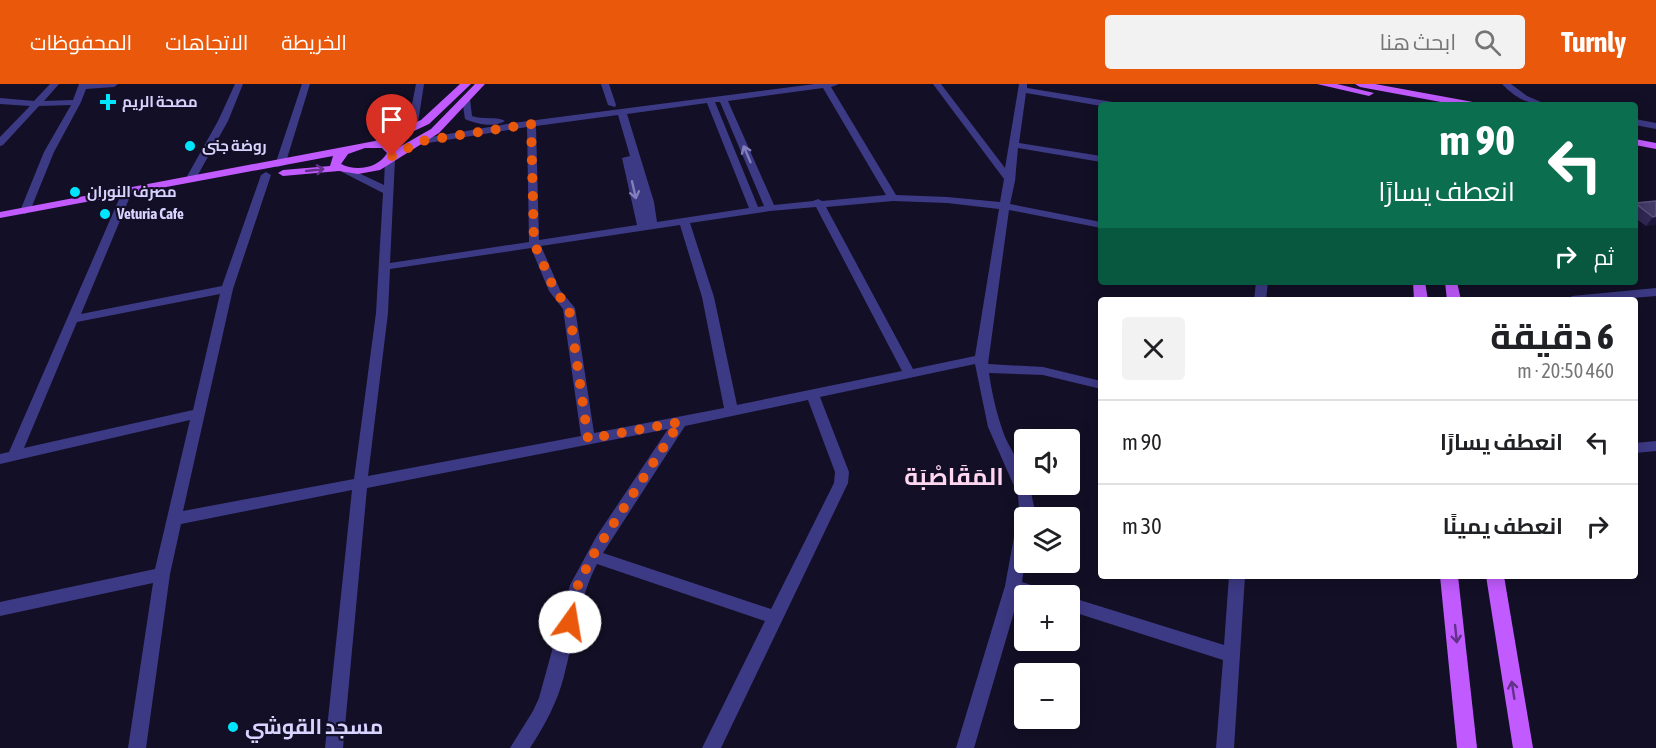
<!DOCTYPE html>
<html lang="ar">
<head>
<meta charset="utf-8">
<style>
  body { margin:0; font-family:"Asap Condensed",Cairo,sans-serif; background:#f2f2f2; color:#202124; direction:rtl; height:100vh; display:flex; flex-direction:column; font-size:22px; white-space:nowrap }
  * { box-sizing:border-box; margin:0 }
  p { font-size:20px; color:#757577 }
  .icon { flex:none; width:33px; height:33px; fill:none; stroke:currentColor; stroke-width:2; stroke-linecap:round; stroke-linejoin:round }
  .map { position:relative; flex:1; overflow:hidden; direction:ltr }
  .panel { position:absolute; left:1098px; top:213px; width:540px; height:282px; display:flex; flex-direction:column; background:#fff; border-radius:6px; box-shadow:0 3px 15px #0003; direction:rtl }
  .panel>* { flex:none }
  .banner { position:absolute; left:1098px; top:18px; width:540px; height:183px; border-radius:6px; box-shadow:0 3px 15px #0003; direction:rtl; background:#0b6e4f; color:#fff; overflow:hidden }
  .tools { position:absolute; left:1014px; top:345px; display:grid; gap:12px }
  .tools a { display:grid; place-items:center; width:66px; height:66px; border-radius:6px; background:#fff; box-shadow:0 3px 15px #0003; font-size:30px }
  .pin { position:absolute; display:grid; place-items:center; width:51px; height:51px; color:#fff; margin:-62px -26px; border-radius:50% 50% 50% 0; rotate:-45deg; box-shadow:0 0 6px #0007 }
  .pin .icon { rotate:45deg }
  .me { position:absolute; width:66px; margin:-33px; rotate:13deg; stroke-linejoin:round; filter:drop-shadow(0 0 4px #0008) }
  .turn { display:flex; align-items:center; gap:21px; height:126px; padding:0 24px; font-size:27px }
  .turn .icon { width:78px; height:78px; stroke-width:2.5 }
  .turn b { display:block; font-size:42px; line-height:51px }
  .then { display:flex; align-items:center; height:57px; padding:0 24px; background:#0003; gap:12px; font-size:22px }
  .round { display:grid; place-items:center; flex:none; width:63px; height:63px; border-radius:6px; background:#f2f2f2 }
  .headline { display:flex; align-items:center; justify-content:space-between; height:102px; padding:0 24px }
  h1 { font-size:36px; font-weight:700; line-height:45px }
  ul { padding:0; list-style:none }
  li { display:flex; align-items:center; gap:18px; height:84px; padding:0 24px; border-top:2px solid #e0e0e0 }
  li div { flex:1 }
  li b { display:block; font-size:22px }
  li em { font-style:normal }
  header { display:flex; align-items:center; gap:36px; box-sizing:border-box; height:84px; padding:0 30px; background:#ea580c; color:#fff }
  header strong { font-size:28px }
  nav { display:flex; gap:33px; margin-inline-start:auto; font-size:21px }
  .search { width:420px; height:54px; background:#f2f2f2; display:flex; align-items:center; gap:15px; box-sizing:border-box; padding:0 21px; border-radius:6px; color:#757577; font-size:22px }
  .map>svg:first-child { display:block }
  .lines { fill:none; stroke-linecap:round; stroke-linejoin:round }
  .minor { fill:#3d3a85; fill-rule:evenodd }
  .primary { fill:#c25bff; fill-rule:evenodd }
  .wall { fill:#312854 }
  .shaded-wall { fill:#1d163a }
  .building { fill:#433a66; stroke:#5a527e; stroke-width:1.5 }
  .oneway { stroke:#837fbc }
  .oneway2 { stroke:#623188 }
  .route { stroke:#ea580c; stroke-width:10; stroke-dasharray:0 18 }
  .poi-dot { fill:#00e5ff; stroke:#130f26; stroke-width:2 }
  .labels { text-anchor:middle; stroke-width:4.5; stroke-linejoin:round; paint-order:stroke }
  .far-poi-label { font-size:15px; font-weight:bold; fill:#d9d4ff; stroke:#130f26; text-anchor:start }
  .near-poi-label { font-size:21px; font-weight:bold; fill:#d9d4ff; stroke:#130f26; text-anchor:start }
  .district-label { font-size:24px; font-weight:bold; fill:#ffd6f0; stroke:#130f26 }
</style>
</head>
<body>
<header>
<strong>Turnly</strong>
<div class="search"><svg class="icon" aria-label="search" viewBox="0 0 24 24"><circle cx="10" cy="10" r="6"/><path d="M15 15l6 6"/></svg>ابحث هنا</div>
<nav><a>الخريطة</a><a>الاتجاهات</a><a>المحفوظات</a></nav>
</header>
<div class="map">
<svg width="1656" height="664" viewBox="0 0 1656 664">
  <rect width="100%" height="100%" fill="#130f26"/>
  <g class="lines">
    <g class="minor">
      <path d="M50,0H59L44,17L73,16L79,0H118L114,3L86,5L81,18L54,68L30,127L25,130L20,127L44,68L71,21L39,22L3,61L0,62V53L30,22L0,20V14L34,17Z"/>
      <path d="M235,0H243L228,37L195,96L194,98H186L185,96L218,37Z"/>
      <path d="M302,0H310L285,81L277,83L275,81Z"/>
      <path d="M416,0H424L417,45L412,48L407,45Z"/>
      <path d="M601,0H609L616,21L615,23L608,21Z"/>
      <path d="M815,0H839L831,3L896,111L947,113L1000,118L1004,95L933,0H941L1005,84L1019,0H1027V4L1113,18L1117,21L1101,22L1026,9L1019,59L1101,72V78L1018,64L1015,97L1010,120L1101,138V144L1009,126L988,280L1043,283L1101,297V305L1043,291L989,289C992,310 997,332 1005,353C1012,369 1024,383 1024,400H1029L1034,422V434H1024L1025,478L1022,498L1049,507L1051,512L1024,513L1019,511L974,664H956L1005,502L1016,442L1020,437L1018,411L988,343L975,280L820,313L849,388L848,399L721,664H702L765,537L597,480C579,515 574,554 564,592C557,619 545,641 530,664H510L533,627L539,614L570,501L596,453L668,345L367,404L343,664H325L352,406L181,440L170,490L146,664H128L153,499L0,532V518L155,485L190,336L0,380V370L9,368L120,113L124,112L129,115L81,230L222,202L261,91L266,88L271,91L233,205L183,427L354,395L376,229L383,109L342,88V84H348L384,101L385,75L390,72L395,75L390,179L529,158L527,43L422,60L417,57L419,55L513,39ZM823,4L886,111L822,117L818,115L813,117L774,121L728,17ZM715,18H720L764,122L758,123ZM707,19L749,124L657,138L654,118L627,30ZM618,31L630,72L622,74L637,141L539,156L536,42ZM893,117L947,119L999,125L975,272L913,285L826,123ZM816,123L902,287L737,321L714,213L690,139L770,127ZM680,141L702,213L724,324L594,349L575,224L560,206L541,162ZM531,164L549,207L563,225L581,352L368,392L388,229L390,185ZM220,210L193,326L24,364L77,238ZM808,316L835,388L834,399L771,525L603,469L685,342Z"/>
      <path d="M1502,0H1511L1527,12L1548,21C1529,21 1515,14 1502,0Z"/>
      <path d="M466,12L470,15L472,32C483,36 497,32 505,37C493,44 477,40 465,35L462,15Z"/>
      <path d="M1635,35L1656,39V45L1635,41Z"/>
      <path d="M1256,198H1268L1266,216H1254Z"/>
      <path d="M1656,204V212L1610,216H1566L1572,212Z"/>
      <path d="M1656,357V367L1635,369V359Z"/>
      <path d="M1229,492H1245L1234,664H1216L1223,576L1070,527V513L1224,561Z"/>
    </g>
    <g class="primary">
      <path d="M460,0H471L429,40L388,59L396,65L431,45L475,0H485L439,49L380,86L358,90L339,87L283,92L278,89L283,86L330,82L333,72L0,134V128L375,57L421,36ZM365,64H382L387,69C379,84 356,88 341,80L348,70Z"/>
      <path d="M1317,0H1337L1374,9L1369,12Z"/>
      <path d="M1355,0H1375L1473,18L1478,21H1457L1360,3Z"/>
      <path d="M1635,55L1656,59V65L1635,61Z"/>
      <path d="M1413,198H1425L1428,216H1414Z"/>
      <path d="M1445,198H1457L1461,216H1447Z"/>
      <path d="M1440,492H1458L1477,664H1457Z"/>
      <path d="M1486,492H1504L1533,664H1513Z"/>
    </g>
  </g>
  <path class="wall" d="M1656,117V140L1646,142L1635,134V119Z"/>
  <path class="shaded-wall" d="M1656,132V140L1646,142L1653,133Z"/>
  <path class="building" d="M1656,117V132L1653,133L1635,119Z"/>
  <defs><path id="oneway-shaft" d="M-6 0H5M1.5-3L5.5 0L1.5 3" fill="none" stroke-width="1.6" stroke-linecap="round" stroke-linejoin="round" transform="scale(1.5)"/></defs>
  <g class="oneway">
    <use href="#oneway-shaft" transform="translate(747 70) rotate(-113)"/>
    <use href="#oneway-shaft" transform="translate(634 106) rotate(77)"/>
  </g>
  <g class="oneway2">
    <use href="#oneway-shaft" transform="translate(315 86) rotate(-6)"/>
    <use href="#oneway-shaft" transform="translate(1456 550) rotate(84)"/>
    <use href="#oneway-shaft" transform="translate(1513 606) rotate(-99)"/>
  </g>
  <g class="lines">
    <path class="route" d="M392,72L422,57L531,40L534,159L555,207L569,224L588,355L680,338L593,471L578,501L570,538"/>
  </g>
  <g class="poi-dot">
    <path d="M105 9h6v6h6v6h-6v6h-6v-6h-6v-6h6z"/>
    <circle cx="190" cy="62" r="6"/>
    <circle cx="75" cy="108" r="6"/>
    <circle cx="105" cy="130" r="6"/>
    <circle cx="233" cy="643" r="6"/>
  </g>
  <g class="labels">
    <g class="far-poi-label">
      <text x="122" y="23">مصحة الريم</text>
      <text x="202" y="67">روضة جنى</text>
      <text x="87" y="113">مصرف النوران</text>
      <text x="117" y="135">Veturia Cafe</text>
    </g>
    <g class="near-poi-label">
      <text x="245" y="650">مسجد القوشي</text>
    </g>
    <g class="district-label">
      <text x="954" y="401">المَقَاصْبَة</text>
    </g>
  </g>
</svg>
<div class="tools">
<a><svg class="icon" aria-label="sound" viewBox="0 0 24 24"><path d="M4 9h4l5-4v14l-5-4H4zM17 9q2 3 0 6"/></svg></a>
<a><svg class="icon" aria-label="layers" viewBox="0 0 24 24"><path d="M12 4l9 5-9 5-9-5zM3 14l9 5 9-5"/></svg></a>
<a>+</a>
<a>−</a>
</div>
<div class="pin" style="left:392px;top:72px;background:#d93025"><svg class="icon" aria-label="arrive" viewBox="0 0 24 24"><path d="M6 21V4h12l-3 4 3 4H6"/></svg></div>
<svg class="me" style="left:570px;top:538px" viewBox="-20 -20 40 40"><circle r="19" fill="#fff"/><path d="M0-13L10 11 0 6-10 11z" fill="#ea580c"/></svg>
<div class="banner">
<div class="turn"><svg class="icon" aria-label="left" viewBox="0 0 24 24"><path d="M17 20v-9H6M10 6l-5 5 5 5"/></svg><div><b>90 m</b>انعطف يسارًا</div></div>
<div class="then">ثم<svg class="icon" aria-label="right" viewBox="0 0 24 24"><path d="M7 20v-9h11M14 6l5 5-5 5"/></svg></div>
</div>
<section class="panel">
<div class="headline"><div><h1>6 دقيقة</h1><p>460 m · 20:50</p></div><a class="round"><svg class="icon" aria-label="close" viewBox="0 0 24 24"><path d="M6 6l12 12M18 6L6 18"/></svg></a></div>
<ul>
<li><svg class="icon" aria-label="left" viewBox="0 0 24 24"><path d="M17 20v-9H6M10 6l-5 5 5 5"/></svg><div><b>انعطف يسارًا</b></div><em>90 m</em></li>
<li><svg class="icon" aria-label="right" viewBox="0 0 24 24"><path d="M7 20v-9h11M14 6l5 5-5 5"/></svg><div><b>انعطف يمينًا</b></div><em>30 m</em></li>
</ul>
</section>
</div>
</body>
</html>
